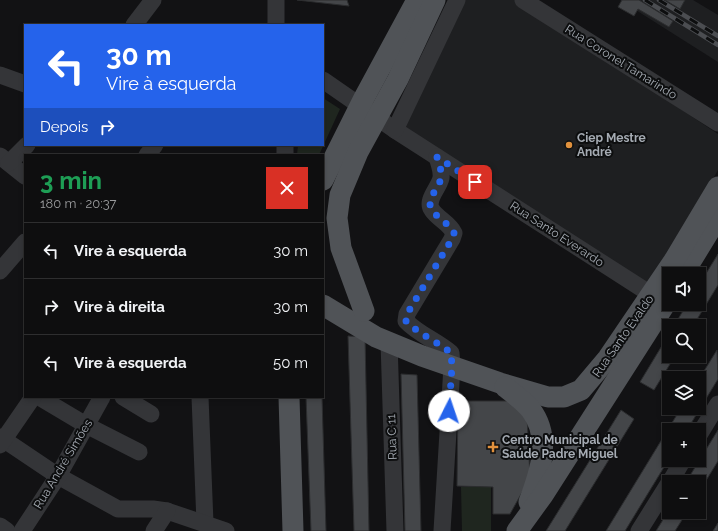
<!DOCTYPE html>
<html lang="pt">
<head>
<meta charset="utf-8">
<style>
  body { margin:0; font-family:Raleway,sans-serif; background:#1c1c1d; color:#f1f3f6; height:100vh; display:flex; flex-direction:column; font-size:15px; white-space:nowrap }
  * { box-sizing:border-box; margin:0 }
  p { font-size:13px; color:#9b9c9e }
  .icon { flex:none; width:22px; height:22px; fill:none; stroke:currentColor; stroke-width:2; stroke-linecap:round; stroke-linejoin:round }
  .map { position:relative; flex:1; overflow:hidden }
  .side { position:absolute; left:24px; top:154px; width:300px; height:244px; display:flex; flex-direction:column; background:#0e0e0f; border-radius:0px; box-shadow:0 2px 6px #0003,0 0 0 1px #2e2e2f }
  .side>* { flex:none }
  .banner { position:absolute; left:24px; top:24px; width:300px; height:122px; border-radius:0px; box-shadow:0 2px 6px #0003,0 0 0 1px #2e2e2f; background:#2563eb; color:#fff; overflow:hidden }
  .tools { position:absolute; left:662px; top:267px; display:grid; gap:8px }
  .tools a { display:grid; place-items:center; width:44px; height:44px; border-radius:0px; background:#0e0e0f; box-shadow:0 2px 6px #0003,0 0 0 1px #2e2e2f; font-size:20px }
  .pin { position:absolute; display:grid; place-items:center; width:34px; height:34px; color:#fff; margin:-17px; border-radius:8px; box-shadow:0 2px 6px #0006 }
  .me { position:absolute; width:44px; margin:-22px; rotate:4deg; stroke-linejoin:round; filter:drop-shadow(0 0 3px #0008) }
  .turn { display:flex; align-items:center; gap:14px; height:84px; padding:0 16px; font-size:18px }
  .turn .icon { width:52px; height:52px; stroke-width:2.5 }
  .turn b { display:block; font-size:28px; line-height:34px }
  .then { display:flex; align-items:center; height:38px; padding:0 16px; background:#0003; gap:8px; font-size:15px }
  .round { display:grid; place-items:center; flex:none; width:42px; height:42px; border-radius:0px; background:#1c1c1d }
  .head { display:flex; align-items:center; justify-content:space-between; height:68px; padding:0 16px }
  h1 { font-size:24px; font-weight:700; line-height:30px; color:#1e9e55 }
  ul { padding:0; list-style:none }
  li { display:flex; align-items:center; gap:12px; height:56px; padding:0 16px; border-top:1px solid #2e2e2f }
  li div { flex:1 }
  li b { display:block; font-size:15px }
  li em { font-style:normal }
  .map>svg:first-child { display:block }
  .built { fill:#1e1f21 }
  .green { fill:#1f261f }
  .building { fill:#444649; stroke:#2c2d2f }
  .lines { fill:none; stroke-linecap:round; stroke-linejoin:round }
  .minor { stroke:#343538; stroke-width:17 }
  .major { stroke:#505357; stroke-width:21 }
  .rail-casing { stroke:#4b4d51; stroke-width:4.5 }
  .rail { stroke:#0d0e0f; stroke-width:3; stroke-dasharray:9; stroke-linecap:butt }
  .major-bridge { stroke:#505357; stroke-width:21 }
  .route { stroke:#2563eb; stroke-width:7; stroke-dasharray:0 12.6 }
  .poi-dot { fill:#e1913d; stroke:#0d0e0f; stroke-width:1.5 }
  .labels { text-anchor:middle; stroke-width:4; stroke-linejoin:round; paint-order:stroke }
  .street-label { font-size:12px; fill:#a5abb3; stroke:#0d0e0f }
  .poi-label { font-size:12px; font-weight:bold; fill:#a5abb3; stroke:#0d0e0f; text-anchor:start }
</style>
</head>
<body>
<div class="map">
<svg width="718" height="531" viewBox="0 0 718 531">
  <rect width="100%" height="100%" fill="#121214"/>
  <g class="built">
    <path d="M460,0H517L718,134V170L650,291L395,130Z"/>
    <path d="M620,0H693L718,15V62Z"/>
  </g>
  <g class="green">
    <path d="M323,98L340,109L319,155H297L298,145H323Z"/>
    <path d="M461,487H491V531H462Z"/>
  </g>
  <g class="building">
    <path d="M297,0H347L349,6Z"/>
    <path d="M622,0H639L673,21L669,27L638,9L634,16L618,7Z"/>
    <path d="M665,0H685L680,9Z"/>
    <path d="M718,254V285L693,326H674L687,304H699V285Z"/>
    <path d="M669,334V356H675L654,390L640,382Z"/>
    <path d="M348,336L365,337L369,531H354Z"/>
    <path d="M717,350L718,379L687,430H669V459L625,531H606L681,408H699V379Z"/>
    <path d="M401,374L417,375L421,531H405Z"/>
    <path d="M306,397H322L326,531H311Z"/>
    <path d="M458,401H513L527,416L530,478L510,514H493V487L457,486Z"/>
    <path d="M621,410L634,419L565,531H546Z"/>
    <path d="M718,430V461L699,492V482H686Z"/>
    <path d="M669,510V512H687L675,531H656Z"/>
    <path d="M718,523V531H713Z"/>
  </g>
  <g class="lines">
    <g class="minor">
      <path d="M523,0L718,123"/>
      <path d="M134,25L153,0"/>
      <path d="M276,25V0"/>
      <path d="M0,75L25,84"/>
      <path d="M323,80L395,130L652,295"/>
      <path d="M395,130L457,0"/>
      <path d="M147,155L155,145"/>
      <path d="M285,155V145"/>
      <path d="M0,156L25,176"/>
      <path d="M437,157C439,164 442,171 441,178C439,188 425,200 432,210C438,219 449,223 454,233L452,239L407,314L406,321C418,334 437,341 451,353L452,366L442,531"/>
      <path d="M9,163L27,145"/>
      <path d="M0,271L25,242"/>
      <path d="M389,342L395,531"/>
      <path d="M39,397L86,425L139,452"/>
      <path d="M123,397L151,414"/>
      <path d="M200,397L205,523"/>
      <path d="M699,435L718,404"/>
      <path d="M0,437L58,476L118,509H153L167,511L226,531"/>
      <path d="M0,445L33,397"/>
      <path d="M670,482L683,460"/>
      <path d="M0,526L7,531"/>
      <path d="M22,531L58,476L102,397"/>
      <path d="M154,531L167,511"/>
      <path d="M639,531L669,483"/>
    </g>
    <g class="major">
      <path d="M683,274L718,217"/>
      <path d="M323,305L376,337L422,356L500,383L548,397H564L581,390L608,358L675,259L718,187"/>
      <path d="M505,387C514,394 524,401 531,410C552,438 540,473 529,502"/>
      <path d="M289,397L293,531"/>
      <path d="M517,531L543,495L669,298"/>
    </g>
    <defs>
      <g id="rail">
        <path d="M645,0L718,45"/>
        <path d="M659,0L718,36"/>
      </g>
    </defs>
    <use href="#rail" class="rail-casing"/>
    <use href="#rail" class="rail"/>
    <g class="major-bridge">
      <path d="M323,180L364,98L417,0"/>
      <path d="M364,311L341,248L337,218L340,195L358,152L398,79L435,0"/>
    </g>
  </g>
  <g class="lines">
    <path class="route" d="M449,411L452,366L451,353C437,341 418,334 406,321L407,314L452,239L454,233C449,223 438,219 432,210C425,200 439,188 441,178C442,171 439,164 437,157L475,182"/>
  </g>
  <g class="poi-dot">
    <circle cx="569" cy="145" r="4"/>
    <path d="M491 441h4v4h4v4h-4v4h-4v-4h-4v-4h4z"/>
  </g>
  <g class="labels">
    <g class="street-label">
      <text transform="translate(621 62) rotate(32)" y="4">Rua Coronel Tamarindo</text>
      <text transform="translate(557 234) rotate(33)" y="4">Rua Santo Everardo</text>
      <text transform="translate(623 336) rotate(-55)" y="4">Rua Santo Evaldo</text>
      <text transform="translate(392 437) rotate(-92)" y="4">Rua C 11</text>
      <text transform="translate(63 464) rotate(-59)" y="4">Rua André Simões</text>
    </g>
    <g class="poi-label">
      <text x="577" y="142">Ciep Mestre<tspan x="577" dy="14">André</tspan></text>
      <text x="502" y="444">Centro Municipal de<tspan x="502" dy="14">Saúde Padre Miguel</tspan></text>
    </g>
  </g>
</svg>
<div class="tools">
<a><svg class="icon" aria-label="sound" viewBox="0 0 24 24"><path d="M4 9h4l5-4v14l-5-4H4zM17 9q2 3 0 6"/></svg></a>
<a><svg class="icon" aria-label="search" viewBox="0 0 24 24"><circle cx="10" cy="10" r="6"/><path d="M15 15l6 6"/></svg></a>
<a><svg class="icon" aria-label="layers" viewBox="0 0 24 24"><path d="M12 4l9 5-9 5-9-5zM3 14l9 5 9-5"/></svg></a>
<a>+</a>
<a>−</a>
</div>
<div class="pin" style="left:475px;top:182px;background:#d93025"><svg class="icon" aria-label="arrive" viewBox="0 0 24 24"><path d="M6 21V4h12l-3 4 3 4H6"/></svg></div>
<svg class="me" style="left:449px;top:411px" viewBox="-20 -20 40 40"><circle r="19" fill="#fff"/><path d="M0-13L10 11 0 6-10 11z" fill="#2563eb"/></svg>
<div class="banner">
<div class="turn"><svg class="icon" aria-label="left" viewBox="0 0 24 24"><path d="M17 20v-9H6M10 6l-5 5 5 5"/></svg><div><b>30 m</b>Vire à esquerda</div></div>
<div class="then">Depois<svg class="icon" aria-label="right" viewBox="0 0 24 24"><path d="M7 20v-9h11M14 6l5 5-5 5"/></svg></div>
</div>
<section class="side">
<div class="head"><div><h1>3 min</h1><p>180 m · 20:37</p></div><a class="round" style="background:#d93025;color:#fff"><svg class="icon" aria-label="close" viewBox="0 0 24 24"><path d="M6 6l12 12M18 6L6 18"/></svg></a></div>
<ul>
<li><svg class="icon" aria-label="left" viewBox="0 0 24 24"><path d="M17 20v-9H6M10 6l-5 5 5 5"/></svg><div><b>Vire à esquerda</b></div><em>30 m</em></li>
<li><svg class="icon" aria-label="right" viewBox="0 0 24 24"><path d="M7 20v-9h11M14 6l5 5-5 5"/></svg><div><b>Vire à direita</b></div><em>30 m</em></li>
<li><svg class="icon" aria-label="left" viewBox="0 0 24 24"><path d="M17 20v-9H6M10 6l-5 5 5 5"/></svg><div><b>Vire à esquerda</b></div><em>50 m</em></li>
</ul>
</section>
</div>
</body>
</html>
